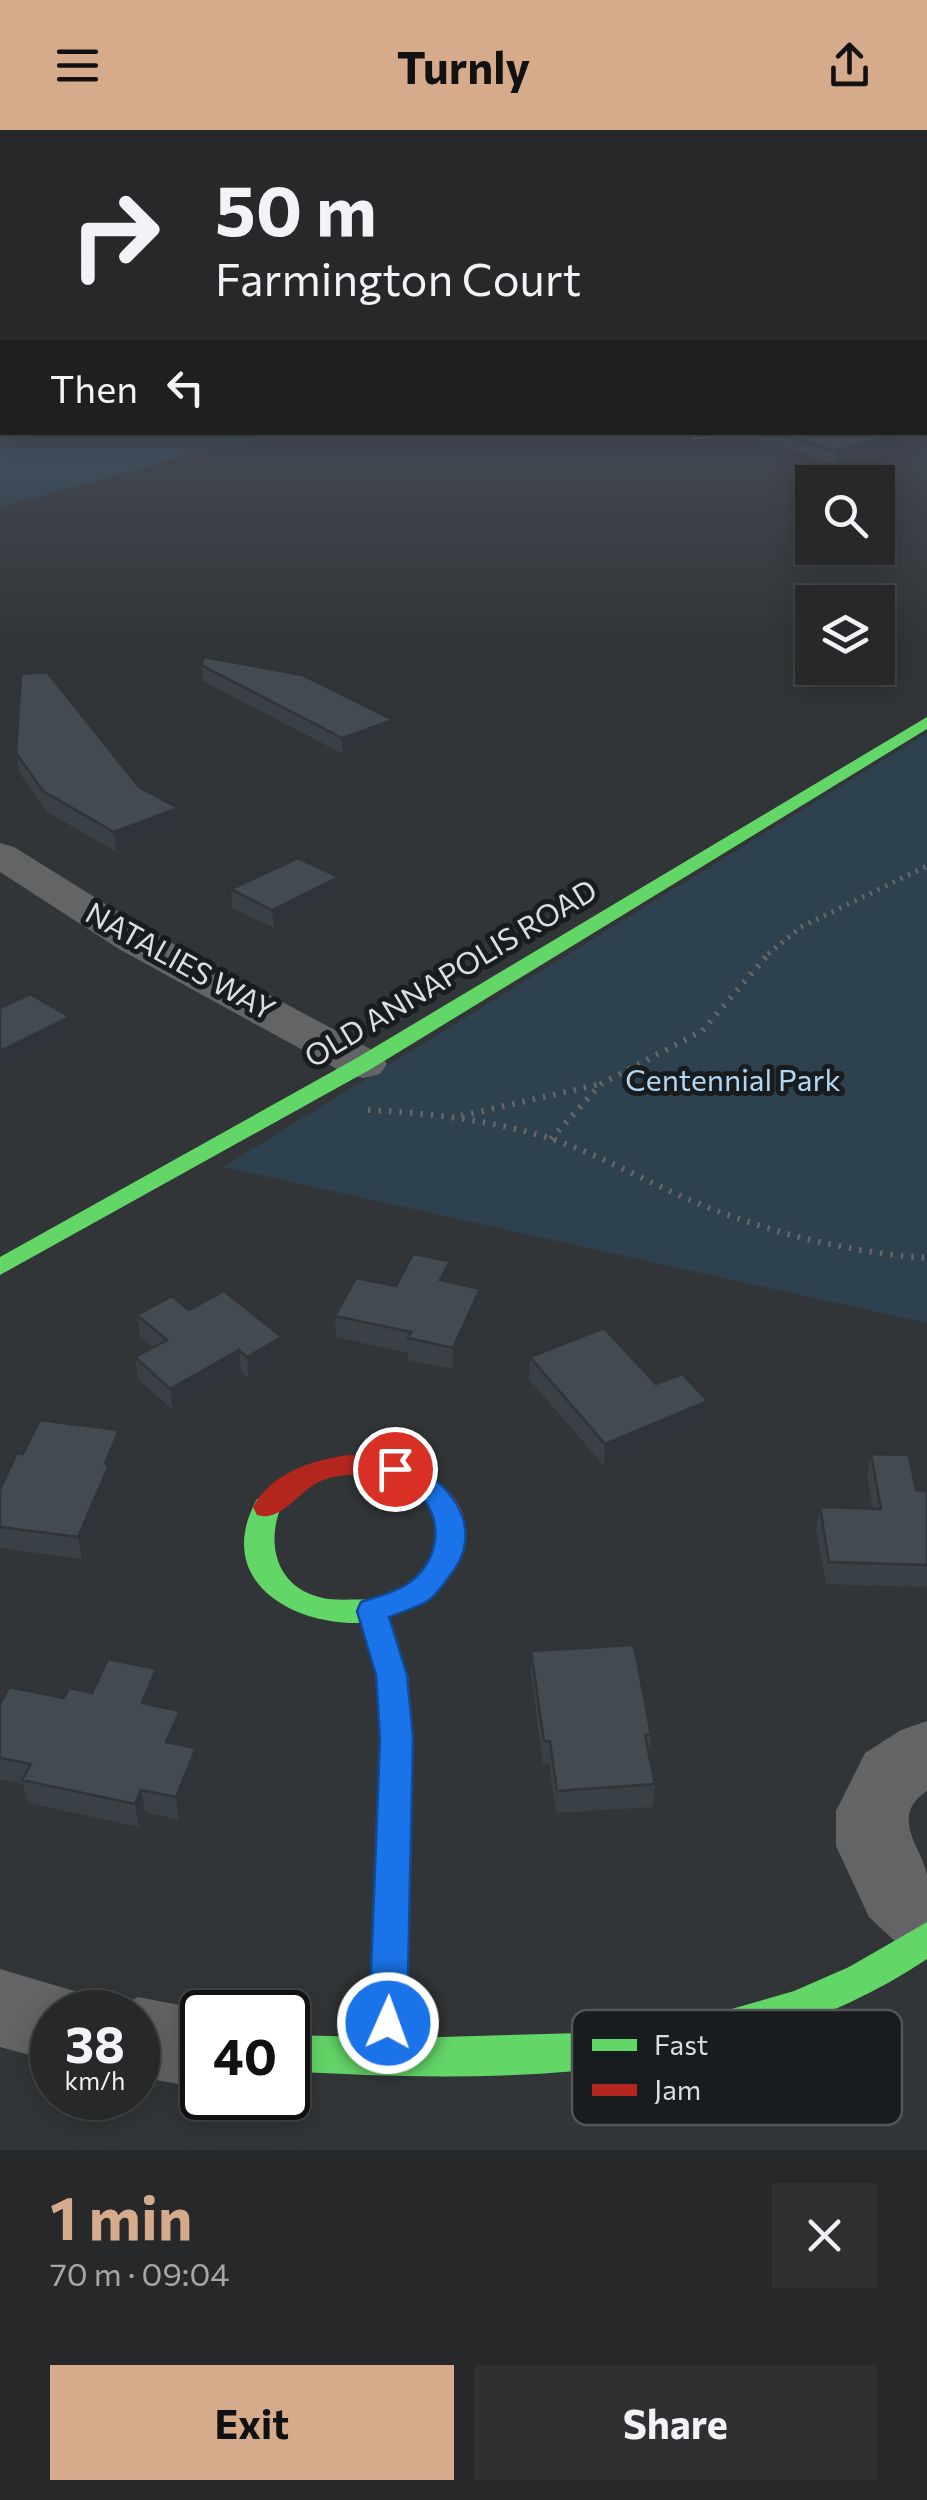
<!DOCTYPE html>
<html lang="en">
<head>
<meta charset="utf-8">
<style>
  body { margin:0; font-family:Commissioner,sans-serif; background:#2e3031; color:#f1f3f6; height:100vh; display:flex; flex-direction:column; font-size:38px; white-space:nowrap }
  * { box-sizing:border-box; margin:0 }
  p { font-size:32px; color:#a4a6a8 }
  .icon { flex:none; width:55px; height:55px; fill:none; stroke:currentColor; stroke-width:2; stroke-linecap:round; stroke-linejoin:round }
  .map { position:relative; height:2020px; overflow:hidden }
  .panel { display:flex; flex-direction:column; background:#262829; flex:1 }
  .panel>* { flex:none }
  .guide { position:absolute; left:0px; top:0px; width:928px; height:305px; box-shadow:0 5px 25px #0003,0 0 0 2px #424446; background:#262829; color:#f1f3f6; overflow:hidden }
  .buttons { position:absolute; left:795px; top:335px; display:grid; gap:20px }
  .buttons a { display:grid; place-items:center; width:100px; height:100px; border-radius:0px; background:#262829; box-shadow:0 5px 25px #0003,0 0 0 2px #424446; font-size:50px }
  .speed { position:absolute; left:30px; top:1860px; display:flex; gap:20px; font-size:50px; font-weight:700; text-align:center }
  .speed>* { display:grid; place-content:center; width:130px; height:130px; border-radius:50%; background:#262829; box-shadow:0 5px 25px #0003,0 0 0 2px #424446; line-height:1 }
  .speed small { font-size:25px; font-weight:400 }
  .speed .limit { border:5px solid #111; border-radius:15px; background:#fff; color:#111 }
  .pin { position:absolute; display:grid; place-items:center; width:85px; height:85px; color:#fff; margin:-42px; border:5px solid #fff; border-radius:50%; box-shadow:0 2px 10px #0007 }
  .me { position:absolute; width:110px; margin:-55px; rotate:2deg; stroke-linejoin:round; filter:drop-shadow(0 0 8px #0008) }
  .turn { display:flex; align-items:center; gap:35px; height:210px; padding:0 50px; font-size:45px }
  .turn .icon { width:130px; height:130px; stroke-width:2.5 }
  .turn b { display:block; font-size:70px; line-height:85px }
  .then { display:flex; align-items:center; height:95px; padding:0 50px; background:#0003; gap:20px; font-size:38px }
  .round { display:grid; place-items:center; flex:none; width:105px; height:105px; border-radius:0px; background:#2e3031 }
  .overview { display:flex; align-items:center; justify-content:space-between; height:170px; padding:0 50px }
  h1 { font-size:60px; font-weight:700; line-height:75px; color:#d6ab8b }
  .button { display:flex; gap:20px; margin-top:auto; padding:20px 50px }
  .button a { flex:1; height:115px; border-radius:0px; background:#d6ab8b; color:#111; font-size:40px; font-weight:700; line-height:115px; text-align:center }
  .button a+a { background:#2e3031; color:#f1f3f6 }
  header { display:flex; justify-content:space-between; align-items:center; height:130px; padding:0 50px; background:#d6ab8b; color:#111; font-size:45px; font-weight:700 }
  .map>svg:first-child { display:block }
  .green { fill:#2d414f }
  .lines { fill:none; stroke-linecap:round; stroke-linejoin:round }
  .river { fill:#082638; fill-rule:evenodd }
  .path-far1 { stroke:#656667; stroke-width:5; stroke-dasharray:2.5 6; stroke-linecap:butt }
  .path { stroke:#656667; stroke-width:6; stroke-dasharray:2.5 8; stroke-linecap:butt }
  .street { fill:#626465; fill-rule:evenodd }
  .fast { fill:#63d668; fill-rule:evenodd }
  .jam { fill:#b3261e; fill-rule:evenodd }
  .wall { fill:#394046 }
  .shaded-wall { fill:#2e3439 }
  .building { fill:#424b51; stroke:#2e3439; stroke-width:2.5 }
  .route { fill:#1a73e8; stroke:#114b97; stroke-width:2.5 }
  .labels { text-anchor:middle; stroke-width:10; stroke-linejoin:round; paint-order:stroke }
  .street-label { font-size:30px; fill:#dadee1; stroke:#191c1f }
  .park-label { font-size:30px; fill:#b0d7f4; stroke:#191c1f }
  .key { fill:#191c1f; stroke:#535659; stroke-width:2.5 }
  .key-label { font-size:28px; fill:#dadee1 }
</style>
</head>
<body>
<header><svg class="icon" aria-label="menu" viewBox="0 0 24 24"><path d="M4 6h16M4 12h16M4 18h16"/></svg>Turnly<svg class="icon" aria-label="share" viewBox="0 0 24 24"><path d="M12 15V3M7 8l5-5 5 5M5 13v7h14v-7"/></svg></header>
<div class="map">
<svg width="927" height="2020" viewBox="0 0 927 2020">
  <rect width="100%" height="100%" fill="#323537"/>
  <g class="green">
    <path d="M0,228L2,302L297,303L212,318L0,378Z"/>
    <path d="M927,603V1193L223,1037Z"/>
  </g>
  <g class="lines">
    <rect class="river" x="0" y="267" width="2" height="22"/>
    <path class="path-far1" d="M768,824L801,797L927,736"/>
    <g class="path">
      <path d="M368,980C429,983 490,990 549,1008C598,1024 643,1050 690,1070C766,1102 845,1122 927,1128"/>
      <path d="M461,986L600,954"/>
      <path d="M551,1009L601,954L702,901L771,821"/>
    </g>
    <g class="street">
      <path d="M927,258V272L925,273V259Z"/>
      <path d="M691,302H723L720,307L693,309Z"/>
      <path d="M0,713L14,717L149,801L380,924L387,934L380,944L363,948L346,944L119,819L0,742Z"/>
      <path d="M927,1591V1661C888,1686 923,1720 927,1745C927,1771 927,1799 927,1825L899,1815L869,1787L836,1716V1681L865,1623L901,1600Z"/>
      <path d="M0,1839L81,1863L89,1882H52V1931L0,1917Z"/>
      <path d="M138,1867L215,1882H202V1958L138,1947V1882H107Z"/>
    </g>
    <g class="fast">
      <path d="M927,587V599L371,939L0,1145V1127L355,929Z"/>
      <path d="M267,1366L277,1369L281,1377C266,1413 276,1456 319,1467C340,1473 362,1466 383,1473L408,1545L413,1607L406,1908L581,1903L728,1880L794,1861L849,1837L927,1792V1829C742,1953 501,1954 288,1941V1905L369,1907L381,1607L376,1545L361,1493C289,1495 213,1449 257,1369Z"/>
    </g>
    <path class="jam" d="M350,1325C408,1329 496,1361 455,1434C440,1460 427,1474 398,1484C385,1488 375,1494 361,1489L357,1481C365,1465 388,1466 403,1456C431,1439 450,1397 424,1371C398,1346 348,1336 315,1354C296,1365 280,1392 257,1385L253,1377C271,1343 314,1329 350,1325Z"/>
  </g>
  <g class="wall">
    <path d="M731,302H894L896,304L895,316L835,333Z"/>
    <path d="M201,535L393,590L394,606L343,624L203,551Z"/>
    <path d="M16,623L139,657L178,678L180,698L116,722L46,681L19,642Z"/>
    <path d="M231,759L340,765L274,798L232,778Z"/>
    <path d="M450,1152L480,1159V1180L453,1239L408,1230V1223L336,1207L335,1186L396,1156Z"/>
    <path d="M189,1180L284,1229L249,1249L241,1241L173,1280L138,1249L135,1227L153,1217L140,1206L137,1185Z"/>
    <path d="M530,1227L656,1254L708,1271L706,1293L604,1336L529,1249Z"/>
    <path d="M119,1300L122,1321L111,1348L112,1356L82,1429L0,1418V1359L23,1324Z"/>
    <path d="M871,1324L916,1360L927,1361V1457L826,1454L816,1399L820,1377L873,1379L867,1346Z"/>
    <path d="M531,1521L651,1604L649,1623L655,1654L653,1677L556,1683L549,1633L543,1634L531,1543Z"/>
    <path d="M160,1562L154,1576L180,1581L183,1603L178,1614L200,1641L179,1690L145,1682L139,1697L28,1673L23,1654L0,1649V1574L64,1568L92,1563Z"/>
  </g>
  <g class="shaded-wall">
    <path d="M896,304L895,316L835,333L836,321Z"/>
    <path d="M393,590L394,606L343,624L342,608Z"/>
    <path d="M178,678L180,698L116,722L114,702Z"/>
    <path d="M339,747L340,765L274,798L272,780Z"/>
    <path d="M70,887L73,906L0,943V921Z"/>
    <path d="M450,1131V1152L440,1150Z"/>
    <path d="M480,1159V1180L453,1239V1218Z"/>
    <path d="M282,1207L284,1229L249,1249L247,1227Z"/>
    <path d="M239,1220L241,1241L173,1280L170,1259Z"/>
    <path d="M708,1271L706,1293L604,1336L605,1314Z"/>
    <path d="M119,1300L122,1321L111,1348L112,1356L82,1429L78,1407L105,1334Z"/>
    <path d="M156,1539L160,1562L145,1596L142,1573Z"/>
    <path d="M180,1581L183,1603L170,1634L166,1612Z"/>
    <path d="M196,1618L200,1641L179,1690L176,1667Z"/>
    <path d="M141,1660L145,1682L139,1697L135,1674Z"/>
  </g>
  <g class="building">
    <path d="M774,302H894L896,304L836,321Z"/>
    <path d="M204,527L302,545L393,590L342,608L201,535Z"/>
    <path d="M47,542L139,657L178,678L114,702L43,661L16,623L21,544Z"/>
    <path d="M298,728L339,747L272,780L231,759Z"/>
    <path d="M30,864L70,887L0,921V878Z"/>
    <path d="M413,1124L450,1131L440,1150L480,1159L453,1218L408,1208L411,1202L335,1186L356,1148L396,1156Z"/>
    <path d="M224,1161L282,1207L247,1227L239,1220L170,1259L135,1227L167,1210L137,1185L172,1166L189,1180Z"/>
    <path d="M604,1198L656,1254L682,1244L708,1271L605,1314L530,1227Z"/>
    <path d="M40,1290L119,1300L105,1334L109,1335L78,1407L0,1397V1359L17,1323L23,1324Z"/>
    <path d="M871,1324L909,1325L916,1360L927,1361V1435L829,1432L820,1377L881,1379Z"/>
    <path d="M634,1515L651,1604L645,1605L655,1654L557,1661L550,1611H544L531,1521Z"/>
    <path d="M108,1529L156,1539L142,1573L180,1581L166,1612L196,1618L176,1667L141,1660L135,1674L22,1650L31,1634L0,1628V1574L9,1557L64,1568L69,1558L92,1563Z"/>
  </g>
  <linearGradient id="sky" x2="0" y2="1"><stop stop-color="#1c1d1e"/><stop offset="0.45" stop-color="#49515e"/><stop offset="1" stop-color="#49515e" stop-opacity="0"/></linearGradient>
  <rect width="927" height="511" fill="url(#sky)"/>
  <path class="route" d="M395,1329C448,1345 491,1398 448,1448C442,1456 435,1467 426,1472C415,1478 401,1482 389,1487L407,1545L413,1608L407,1893L401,1906L388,1911L375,1906L369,1893L380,1608L376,1545L357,1481L361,1472C376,1467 393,1463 406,1455C440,1433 447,1386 414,1360C402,1352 389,1352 381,1339L385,1332Z"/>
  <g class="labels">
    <g class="street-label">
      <text transform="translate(180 832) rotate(29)" y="10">NATALIES WAY</text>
      <text transform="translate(451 844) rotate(-31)" y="10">OLD ANNAPOLIS ROAD</text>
    </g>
    <g class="park-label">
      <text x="733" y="961">Centennial Park</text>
    </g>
  </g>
  <rect x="572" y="1880" width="330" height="115" rx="15" class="key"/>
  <rect x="592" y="1909" width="45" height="12" fill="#63d668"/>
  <rect x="592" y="1954" width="45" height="12" fill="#b3261e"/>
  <g class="key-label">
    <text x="654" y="1925">Fast</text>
    <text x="654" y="1970">Jam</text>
  </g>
</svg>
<div class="buttons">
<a><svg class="icon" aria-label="search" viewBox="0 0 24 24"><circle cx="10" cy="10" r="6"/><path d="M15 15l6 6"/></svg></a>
<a><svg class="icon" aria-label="layers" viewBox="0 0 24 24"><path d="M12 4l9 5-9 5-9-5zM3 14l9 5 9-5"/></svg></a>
</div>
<div class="speed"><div>38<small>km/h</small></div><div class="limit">40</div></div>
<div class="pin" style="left:395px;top:1339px;background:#d93025"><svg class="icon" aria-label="arrive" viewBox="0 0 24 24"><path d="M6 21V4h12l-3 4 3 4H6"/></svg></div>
<svg class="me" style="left:388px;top:1893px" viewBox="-20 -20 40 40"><circle r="17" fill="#1a73e8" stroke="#fff" stroke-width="3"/><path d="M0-11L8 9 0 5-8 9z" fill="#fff"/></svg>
<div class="guide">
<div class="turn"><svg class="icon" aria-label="right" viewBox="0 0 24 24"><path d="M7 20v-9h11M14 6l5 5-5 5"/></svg><div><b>50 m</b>Farmington Court</div></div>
<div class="then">Then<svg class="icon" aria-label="left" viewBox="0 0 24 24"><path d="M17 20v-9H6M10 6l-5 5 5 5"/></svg></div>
</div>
</div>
<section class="panel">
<div class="overview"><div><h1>1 min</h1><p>70 m · 09:04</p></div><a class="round"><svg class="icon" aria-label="close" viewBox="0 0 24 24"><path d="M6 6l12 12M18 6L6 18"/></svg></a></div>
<div class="button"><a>Exit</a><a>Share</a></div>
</section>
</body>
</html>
